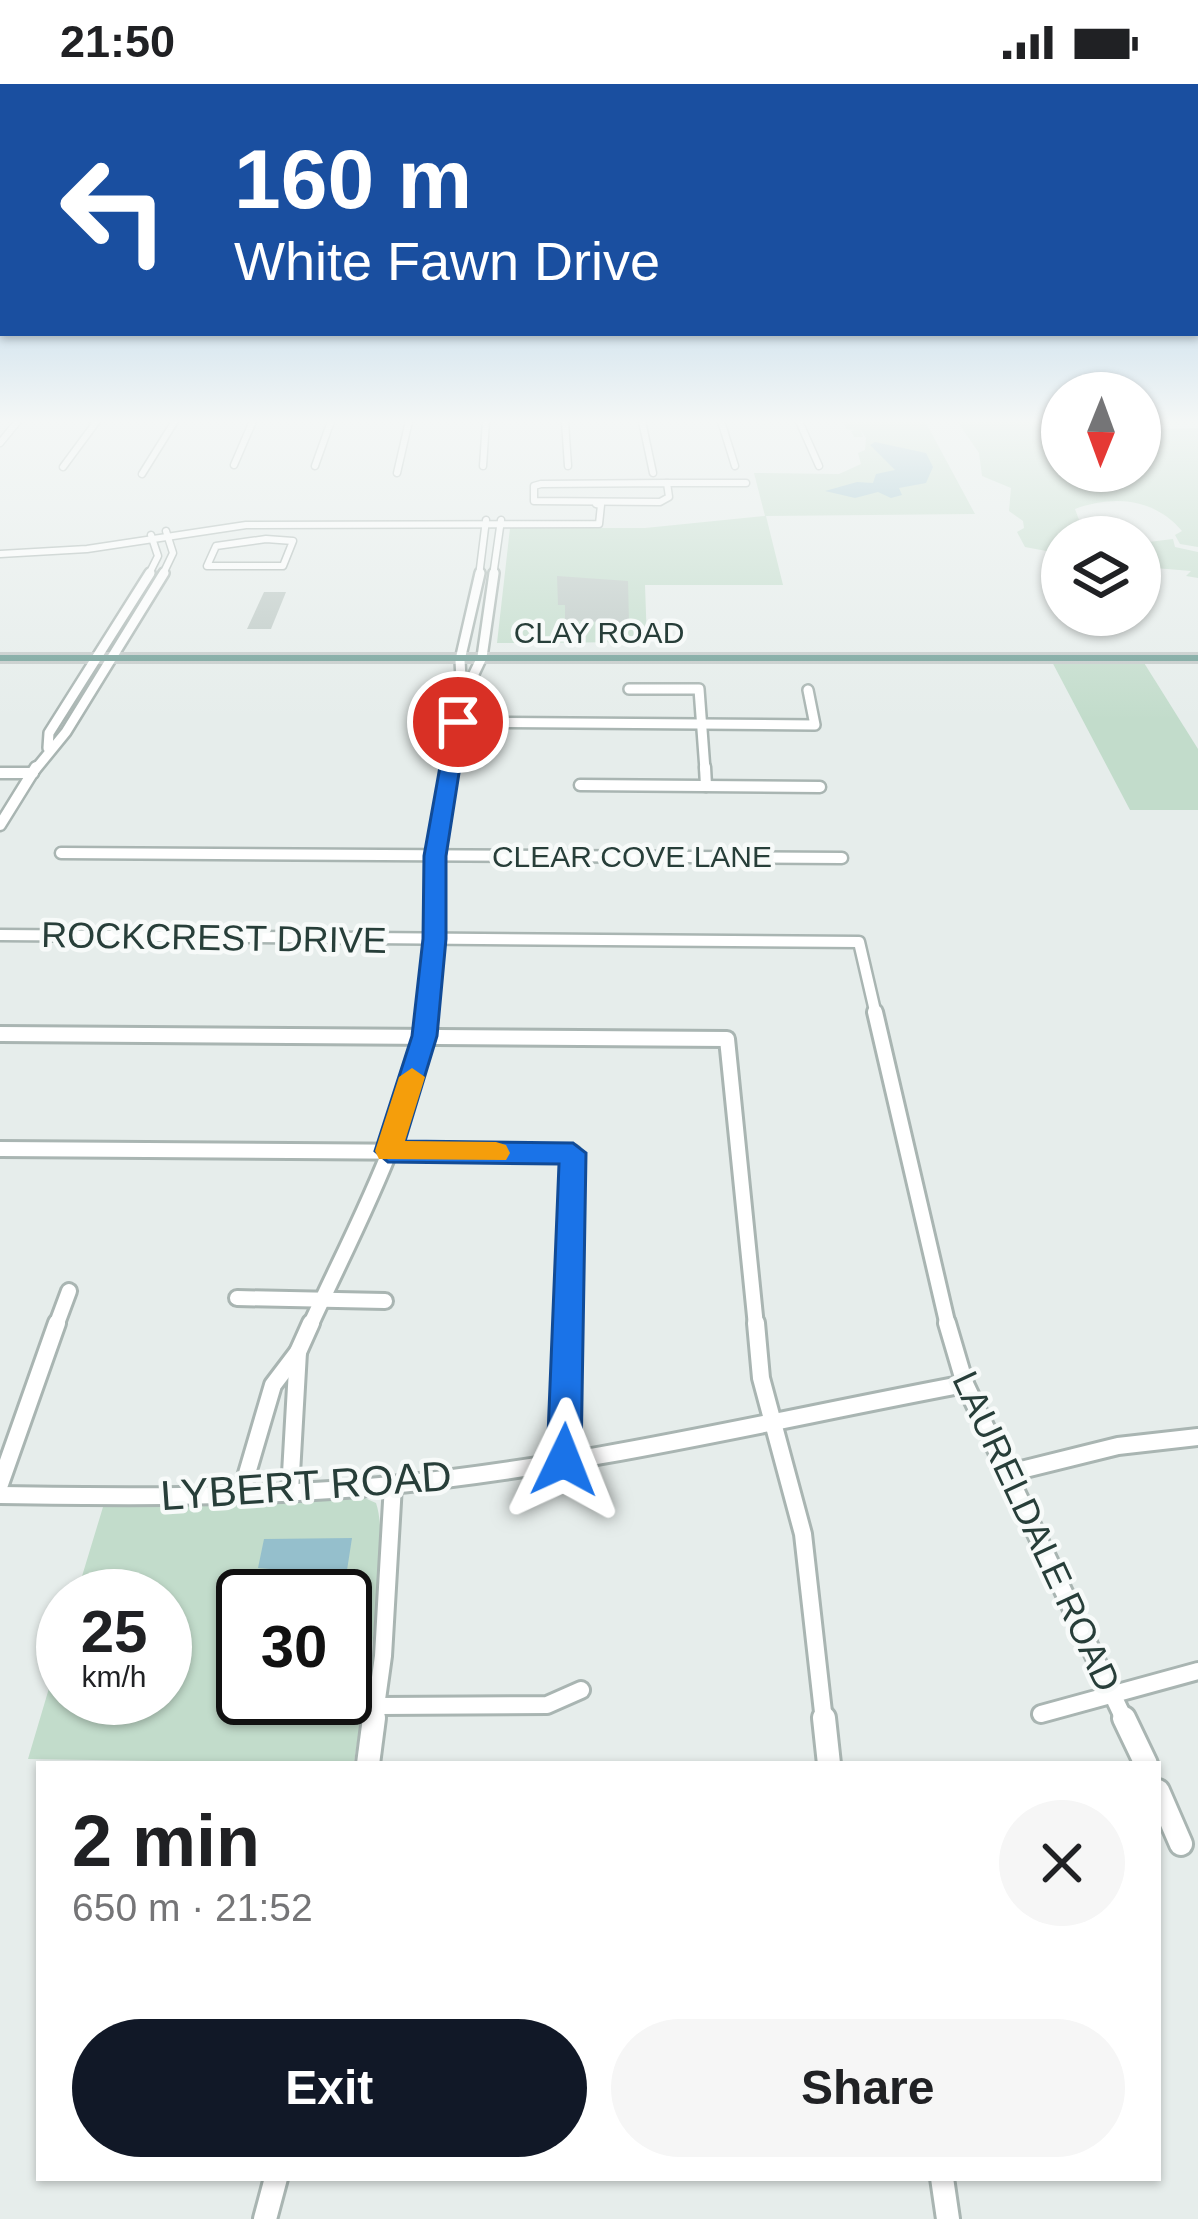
<!DOCTYPE html>
<html lang="en">
<head>
<meta charset="utf-8">
<style>
  body { margin:0; font-family:Helvetica,sans-serif; background:#f6f6f6; color:#202124; height:100vh; display:flex; flex-direction:column; font-size:45px; white-space:nowrap }
  * { box-sizing:border-box; margin:0 }
  p { font-size:39px; color:#757577 }
  .icon { flex:none; width:66px; height:66px; fill:none; stroke:currentColor; stroke-width:2; stroke-linecap:round; stroke-linejoin:round }
  .map { position:relative; flex:1; overflow:hidden }
  .details { position:absolute; left:36px; top:1677px; width:1125px; height:420px; display:flex; flex-direction:column; background:#fff; border-radius:0px; box-shadow:0 3px 9px #0004 }
  .details>* { flex:none }
  .top-card { position:absolute; left:0px; top:0px; width:1200px; height:252px; box-shadow:0 3px 9px #0004; background:#1a4fa0; color:#fff; overflow:hidden }
  .needle { width:78px; rotate:181deg }
  .buttons { position:absolute; left:1041px; top:288px; display:grid; gap:24px }
  .buttons a { display:grid; place-items:center; width:120px; height:120px; border-radius:50%; background:#fff; box-shadow:0 3px 9px #0004; font-size:60px }
  .speed { position:absolute; left:36px; top:1485px; display:flex; gap:24px; font-size:60px; font-weight:700; text-align:center }
  .speed>* { display:grid; place-content:center; width:156px; height:156px; border-radius:50%; background:#fff; box-shadow:0 3px 9px #0004; line-height:1 }
  .speed small { font-size:30px; font-weight:400 }
  .speed .limit { border:6px solid #111; border-radius:18px; background:#fff; color:#111 }
  .pin { position:absolute; display:grid; place-items:center; width:102px; height:102px; color:#fff; margin:-51px; border:6px solid #fff; border-radius:50%; box-shadow:0 3px 12px #0007 }
  .me { position:absolute; width:132px; margin:-66px; rotate:2deg; stroke-linejoin:round; filter:drop-shadow(0 0 9px #0008) }
  .turn { display:flex; align-items:center; gap:42px; height:252px; padding:0 36px; font-size:54px }
  .turn .icon { width:156px; height:156px; stroke-width:2.5 }
  .turn b { display:block; font-size:84px; line-height:102px }
  .round { display:grid; place-items:center; flex:none; width:126px; height:126px; border-radius:63px; background:#f6f6f6 }
  .summary { display:flex; align-items:center; justify-content:space-between; height:204px; padding:0 36px }
  h1 { font-size:72px; font-weight:700; line-height:90px }
  .primary-button { display:flex; gap:24px; margin-top:auto; padding:24px 36px }
  .primary-button a { flex:1; height:138px; border-radius:72px; background:#111827; color:#fff; font-size:48px; font-weight:700; line-height:138px; text-align:center }
  .primary-button a+a { background:#f6f6f6; color:#202124 }
  .status { display:flex; justify-content:space-between; align-items:center; height:84px; padding:0 60px; background:#fff; direction:ltr }
  .status svg { height:33px; fill:currentColor }
  .map>svg:first-child { display:block }
  .green { fill:#c2dccb; fill-rule:evenodd }
  .water { fill:#95bfcc }
  .building { fill:#bcc8c4 }
  .lines { fill:none; stroke-linecap:round; stroke-linejoin:round }
  .minor-far5-casing { stroke:#a9b5b2; stroke-width:9 }
  .minor-far4-casing { stroke:#a9b5b2; stroke-width:14 }
  .minor-far3-casing { stroke:#a9b5b2; stroke-width:15 }
  .minor-far2-casing { stroke:#a9b5b2; stroke-width:20 }
  .minor-far1-casing { stroke:#a9b5b2; stroke-width:22 }
  .minor-casing { stroke:#a9b5b2; stroke-width:28 }
  .major-casing { stroke:#c3c9c8; stroke-width:6 }
  .minor-far5 { stroke:#fff; stroke-width:6 }
  .minor-far4 { stroke:#fff; stroke-width:9 }
  .minor-far3 { stroke:#fff; stroke-width:10 }
  .minor-far2 { stroke:#fff; stroke-width:14 }
  .minor-far1 { stroke:#fff; stroke-width:16 }
  .minor { stroke:#fff; stroke-width:22 }
  .major { fill:#6f9e96; fill-rule:evenodd }
  .route { fill:#1a73e8; stroke:#114b97; stroke-width:3 }
  .slow { fill:#f59e0b }
  .labels { text-anchor:middle; stroke-width:9; stroke-linejoin:round; paint-order:stroke }
  .far-street-label { font-size:30px; fill:#273e39; stroke:#f7faf9 }
  .street-label { font-size:36px; fill:#273e39; stroke:#f7faf9 }
  .near-street-label { font-size:42px; fill:#273e39; stroke:#f7faf9 }
</style>
</head>
<body>
<div class="status"><b>21:50</b><svg viewBox="0 0 49 12"><path d="M0 12V9h3v3zM5 12V6h3v6zM10 12V3h3v9zM15 12V0h3v12zM26 1h20v11H26zM47 4h2v5h-2z"/></svg></div>
<div class="map">
<svg width="1198" height="2135" viewBox="0 0 1198 2135">
  <rect width="100%" height="100%" fill="#e6edeb"/>
  <g class="green">
    <path d="M843,337H925L975,430L766,432L783,501H645L647,558L497,559L510,444H645L765,432L754,389L839,390L861,380L858,369L865,366L866,354L860,345L863,353H854L851,347L856,346L846,345Z"/>
    <path d="M957,337H1062V387H1140V345L1198,344V463L1180,460L1175,451L1182,447C1154,414 1114,411 1075,425L1082,444L1097,453H1062V470L1025,463L1017,448L1024,444L1023,437L1009,427L1011,404L982,392L979,369Z"/>
    <path d="M1173,455L1175,463L1198,468V494L1186,492L1191,487L1155,484L1157,496L1140,492V459Z"/>
    <path d="M1050,574H1141L1198,665V726H1130Z"/>
    <path d="M360,1412L376,1419C392,1464 362,1626 354,1680L28,1675L63,1557V1614H165V1512H76L103,1423ZM243,1512H345V1614H243Z"/>
  </g>
  <g class="water">
    <path d="M875,358L926,369L933,383L926,399L899,404L902,411L891,414L878,408L855,414L825,407L857,398L873,399L876,390L895,386L870,361Z"/>
    <path d="M352,1454L343,1512H300L304,1488L258,1484L264,1455Z"/>
  </g>
  <g class="building">
    <path d="M557,492L628,497L629,540L565,536V521H558Z"/>
    <path d="M264,508H286L271,545H247Z"/>
  </g>
  <g class="lines">
    <defs>
      <g id="minor-far5">
        <path d="M565,337L568,382"/>
        <path d="M642,337L653,389"/>
        <path d="M721,337L735,382"/>
        <path d="M799,337L819,382"/>
        <path d="M0,359L18,337"/>
        <path d="M234,381L253,337"/>
        <path d="M315,382L331,337"/>
        <path d="M483,382L486,337"/>
        <path d="M63,383L97,337"/>
        <path d="M397,389L409,337"/>
        <path d="M142,390L175,337"/>
        <path d="M667,399L669,413L660,418L534,417V402L541,400Z"/>
        <path d="M667,399H746"/>
        <path d="M266,455L293,457L283,482H207L216,462Z"/>
        <path d="M0,470L87,465L246,441L599,440L601,421L596,420"/>
        <path d="M148,492L158,472L151,451"/>
        <path d="M162,492L173,469L166,447"/>
        <path d="M479,492L486,436"/>
        <path d="M493,492L501,436"/>
      </g>
      <g id="minor-far4">
        <path d="M629,605H699L705,686"/>
        <path d="M462,615L460,576L480,489"/>
        <path d="M458,638L815,641L808,606"/>
        <path d="M48,664L49,649L150,489"/>
        <path d="M35,686L66,648L164,489"/>
        <path d="M450,686L462,615L482,573L494,489"/>
      </g>
      <g id="minor-far3">
        <path d="M705,683L706,702"/>
        <path d="M0,689H33"/>
        <path d="M580,701L820,703"/>
        <path d="M0,741L36,683"/>
        <path d="M61,769L842,774"/>
        <path d="M0,851L859,858L876,931"/>
        <path d="M426,931L434,855L435,772L450,683"/>
      </g>
      <g id="minor-far2">
        <path d="M875,928L948,1242"/>
        <path d="M0,950L727,955L756,1242"/>
        <path d="M0,1065L573,1069L568,1242"/>
        <path d="M237,1214L385,1217"/>
        <path d="M56,1242L69,1207"/>
        <path d="M310,1242C355,1143 415,1038 426,928"/>
      </g>
      <g id="minor-far1">
        <path d="M756,1239L761,1294L803,1450L824,1637"/>
        <path d="M947,1239L965,1300L1125,1637"/>
        <path d="M564,1376L568,1239"/>
        <path d="M1009,1389L1118,1362L1198,1353"/>
        <path d="M0,1400L57,1239"/>
        <path d="M290,1407L298,1268"/>
        <path d="M241,1410L273,1301L298,1268L311,1239"/>
        <path d="M0,1411C130,1413 261,1414 391,1401C585,1382 774,1336 965,1300"/>
        <path d="M379,1622L547,1621L581,1606"/>
        <path d="M1041,1630L1198,1587"/>
        <path d="M374,1637L383,1572L393,1401"/>
      </g>
      <g id="minor">
        <path d="M824,1634L829,1680"/>
        <path d="M1124,1634L1146,1680"/>
        <path d="M368,1680L374,1634"/>
        <path d="M1158,1707L1181,1760"/>
        <path d="M942,2094L948,2135"/>
        <path d="M265,2135L276,2094"/>
      </g>
      <rect id="major" x="0" y="571" width="1198" height="6"/>
    </defs>
    <use href="#minor-far5" class="minor-far5-casing"/>
    <use href="#minor-far4" class="minor-far4-casing"/>
    <use href="#minor-far3" class="minor-far3-casing"/>
    <use href="#minor-far2" class="minor-far2-casing"/>
    <use href="#minor-far1" class="minor-far1-casing"/>
    <use href="#minor" class="minor-casing"/>
    <use href="#major" class="major-casing"/>
    <use href="#minor-far5" class="minor-far5"/>
    <use href="#minor-far4" class="minor-far4"/>
    <use href="#minor-far3" class="minor-far3"/>
    <use href="#minor-far2" class="minor-far2"/>
    <use href="#minor-far1" class="minor-far1"/>
    <use href="#minor" class="minor"/>
    <use href="#major" class="major"/>
  </g>
  <linearGradient id="sky" x2="0" y2="1"><stop stop-color="#87b8dd"/><stop offset="0.53" stop-color="#f4f7f6"/><stop offset="1" stop-color="#f4f7f6" stop-opacity="0"/></linearGradient>
  <rect width="1198" height="636" fill="url(#sky)"/>
  <path class="route" d="M458,633L467,638L446,772V855L437,952L405,1057L573,1059L586,1069L581,1376L576,1387L564,1392L552,1387L547,1376L559,1080L388,1078L375,1067L412,952L423,855L424,772L448,638Z"/>
  <path class="slow" d="M412,984L425,993L405,1057L496,1058L506,1061L510,1069L506,1076L379,1075L375,1067L399,993Z"/>
  <g class="labels">
    <g class="far-street-label">
      <text x="599" y="559">CLAY ROAD</text>
      <text x="632" y="783">CLEAR COVE LANE</text>
    </g>
    <g class="street-label">
      <text transform="translate(214 853) rotate(1)" y="13">ROCKCREST DRIVE</text>
      <text transform="translate(1037 1447) rotate(65)" y="13">LAURELDALE ROAD</text>
    </g>
    <g class="near-street-label">
      <text transform="translate(306 1401) rotate(-4)" y="15">LYBERT ROAD</text>
    </g>
  </g>
</svg>
<div class="buttons">
<a><svg class="needle" viewBox="-14 -14 28 28"><path d="M0-13l5 13h-10z" fill="#e53935"/><path d="M0 13l5-13h-10z" fill="#757577"/></svg></a>
<a><svg class="icon" aria-label="layers" viewBox="0 0 24 24"><path d="M12 4l9 5-9 5-9-5zM3 14l9 5 9-5"/></svg></a>
</div>
<div class="speed"><div>25<small>km/h</small></div><div class="limit">30</div></div>
<div class="pin" style="left:458px;top:638px;background:#d93025"><svg class="icon" aria-label="arrive" viewBox="0 0 24 24"><path d="M6 21V4h12l-3 4 3 4H6"/></svg></div>
<svg class="me" style="left:564px;top:1376px" viewBox="-20 -20 40 40"><path d="M0-17L14 15 0 8-14 15z" fill="#1a73e8" stroke="#fff" stroke-width="4"/></svg>
<div class="top-card">
<div class="turn"><svg class="icon" aria-label="left" viewBox="0 0 24 24"><path d="M17 20v-9H6M10 6l-5 5 5 5"/></svg><div><b>160 m</b>White Fawn Drive</div></div>
</div>
<section class="details">
<div class="summary"><div><h1>2 min</h1><p>650 m · 21:52</p></div><a class="round"><svg class="icon" aria-label="close" viewBox="0 0 24 24"><path d="M6 6l12 12M18 6L6 18"/></svg></a></div>
<div class="primary-button"><a>Exit</a><a>Share</a></div>
</section>
</div>
</body>
</html>
